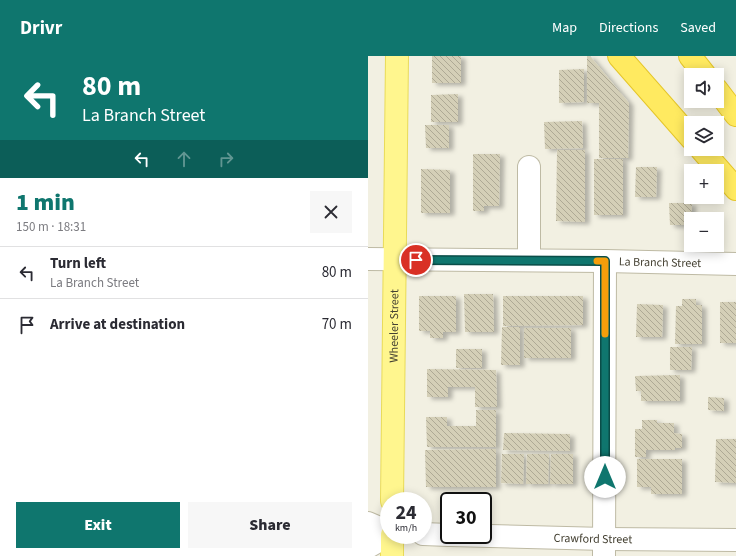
<!DOCTYPE html>
<html lang="en">
<head>
<meta charset="utf-8">
<style>
  body { margin:0; font-family:"Source Sans 3",sans-serif; background:#f7f7f7; color:#2b2b33; height:100vh; display:flex; flex-direction:column; font-size:15px; white-space:nowrap }
  * { box-sizing:border-box; margin:0 }
  p { font-size:13px; color:#7c7c81 }
  .icon { flex:none; width:22px; height:22px; fill:none; stroke:currentColor; stroke-width:2; stroke-linecap:round; stroke-linejoin:round }
  .map { position:relative; flex:1; overflow:hidden }
  .panel { display:flex; flex-direction:column; background:#fff; width:368px }
  .panel>* { flex:none }
  .top-card { background:#0f766e; color:#fff; overflow:hidden }
  .tools { position:absolute; left:316px; top:12px; display:grid; gap:8px }
  .tools a { display:grid; place-items:center; width:40px; height:40px; border-radius:0px; background:#fff; box-shadow:0 2px 10px #0003; font-size:20px }
  .speed { position:absolute; left:12px; top:436px; display:flex; gap:8px; font-size:20px; font-weight:700; text-align:center }
  .speed>* { display:grid; place-content:center; width:52px; height:52px; border-radius:50%; background:#fff; box-shadow:0 2px 10px #0003; line-height:1 }
  .speed small { font-size:10px; font-weight:400 }
  .speed .limit { border:2px solid #111; border-radius:6px; background:#fff; color:#111 }
  .pin { position:absolute; display:grid; place-items:center; width:34px; height:34px; color:#fff; margin:-17px; border:2px solid #fff; border-radius:50%; box-shadow:0 1px 4px #0007 }
  .me { position:absolute; width:44px; margin:-22px; rotate:0deg; stroke-linejoin:round; filter:drop-shadow(0 0 3px #0008) }
  .turn { display:flex; align-items:center; gap:14px; height:84px; padding:0 16px; font-size:18px }
  .turn .icon { width:52px; height:52px; stroke-width:2.5 }
  .turn b { display:block; font-size:28px; line-height:34px }
  .lanes { display:flex; align-items:center; height:38px; padding:0 16px; background:#0003; justify-content:center; gap:20px; direction:ltr }
  .lanes .off { opacity:.35 }
  .round { display:grid; place-items:center; flex:none; width:42px; height:42px; border-radius:0px; background:#f7f7f7 }
  .summary { display:flex; align-items:center; justify-content:space-between; height:68px; padding:0 16px }
  h1 { font-size:24px; font-weight:800; line-height:30px; color:#0f766e }
  .cta { display:flex; gap:8px; margin-top:auto; padding:8px 16px }
  .cta a { flex:1; height:46px; border-radius:0px; background:#0f766e; color:#fff; font-size:16px; font-weight:800; line-height:46px; text-align:center }
  .cta a+a { background:#f7f7f7; color:#2b2b33 }
  ul { padding:0; list-style:none }
  li { display:flex; align-items:center; gap:12px; height:52px; padding:0 16px; border-top:1px solid #e1e1e2 }
  li div { flex:1 }
  li b { display:block; font-size:15px }
  li em { font-style:normal }
  header { display:flex; align-items:center; gap:24px; box-sizing:border-box; height:56px; padding:0 20px; background:#0f766e; color:#fff }
  header strong { font-size:19px }
  nav { display:flex; gap:22px; margin-inline-start:auto; font-size:14px }
  main { display:flex; flex:1; min-height:0 }
  .map>svg:first-child { display:block }
  .building { fill:url(#building-back-hatch); filter:url(#shadow) }
  .lines { fill:none; stroke-linecap:round; stroke-linejoin:round }
  .minor-casing { stroke:#bebaa4; stroke-width:24 }
  .major-casing { stroke:#e9db59; stroke-width:24 }
  .highway-casing { stroke:#e5c629; stroke-width:24 }
  .minor { stroke:#fff; stroke-width:22 }
  .major { stroke:#fff68e; stroke-width:22 }
  .highway { stroke:#ffea60; stroke-width:22 }
  .route-casing { stroke:#0a4d48; stroke-width:10 }
  .route { stroke:#0f766e; stroke-width:7 }
  .slow { stroke:#f59e0b; stroke-width:7 }
  .labels { text-anchor:middle; stroke-width:4; stroke-linejoin:round; paint-order:stroke }
  .street-label { font-size:12px; fill:#444032; stroke:#fff }
</style>
</head>
<body>
<header>
<strong>Drivr</strong>
<nav><a>Map</a><a>Directions</a><a>Saved</a></nav>
</header>
<main>
<section class="panel">
<div class="top-card">
<div class="turn"><svg class="icon" aria-label="left" viewBox="0 0 24 24"><path d="M17 20v-9H6M10 6l-5 5 5 5"/></svg><div><b>80 m</b>La Branch Street</div></div>
<div class="lanes"><svg class="icon" aria-label="left" viewBox="0 0 24 24"><path d="M17 20v-9H6M10 6l-5 5 5 5"/></svg><svg class="icon off" aria-label="ahead" viewBox="0 0 24 24"><path d="M12 20V5M6 11l6-6 6 6"/></svg><svg class="icon off" aria-label="right" viewBox="0 0 24 24"><path d="M7 20v-9h11M14 6l5 5-5 5"/></svg></div>
</div>
<div class="summary"><div><h1>1 min</h1><p>150 m · 18:31</p></div><a class="round"><svg class="icon" aria-label="close" viewBox="0 0 24 24"><path d="M6 6l12 12M18 6L6 18"/></svg></a></div>
<ul>
<li><svg class="icon" aria-label="left" viewBox="0 0 24 24"><path d="M17 20v-9H6M10 6l-5 5 5 5"/></svg><div><b>Turn left</b><p>La Branch Street</p></div><em>80 m</em></li>
<li><svg class="icon" aria-label="arrive" viewBox="0 0 24 24"><path d="M6 21V4h12l-3 4 3 4H6"/></svg><div><b>Arrive at destination</b></div><em>70 m</em></li>
</ul>
<div class="cta"><a>Exit</a><a>Share</a></div>
</section>
<div class="map">
<svg width="368" height="500" viewBox="0 0 368 500">
  <defs>
    <pattern id="building-back-hatch" width="6" height="6" patternUnits="userSpaceOnUse"><rect width="6" height="6" fill="#d4cfb7"/><path d="M-1 5l2 2M0 0l6 6M5-1l2 2" fill="none" stroke="#aea995"/></pattern>
    <filter id="shadow"><feDropShadow dx="4.5" dy="2.5" stdDeviation="2" flood-color="#0004"/></filter>
  </defs>
  <rect width="100%" height="100%" fill="#f2f0e2"/>
  <g class="building">
    <rect x="64" y="0" width="29" height="27"/>
    <path d="M219,0H222L261,47L260,102H231V47H219Z"/>
    <path d="M216,13V46L191,47V14Z"/>
    <path d="M90,38V66H63V39Z"/>
    <path d="M214,65L215,92L177,93L176,66Z"/>
    <path d="M57,69H81V92H58Z"/>
    <path d="M189,94H217V166L188,165Z"/>
    <path d="M105,98H132L131,150H116V155H105Z"/>
    <rect x="226" y="103" width="29" height="56"/>
    <path d="M268,111H289L288,141H267Z"/>
    <path d="M53,113L82,114V157H53Z"/>
    <path d="M301,147H324L323,169H302Z"/>
    <path d="M96,238H125L126,276H97Z"/>
    <path d="M51,240H88V276H75V282H62V275H51Z"/>
    <path d="M135,240H215V269L135,270Z"/>
    <path d="M314,243H328V249H334V288H307L308,250H314Z"/>
    <rect x="352" y="246" width="16" height="41"/>
    <path d="M269,248L295,249L294,281H268Z"/>
    <path d="M134,271H152V309H133Z"/>
    <rect x="156" y="272" width="47" height="30"/>
    <path d="M302,291H324L323,314H302Z"/>
    <rect x="88" y="293" width="26" height="19"/>
    <path d="M59,313L128,314L129,351H107V331H80V341H59Z"/>
    <path d="M312,319V345H273V335H268L267,320Z"/>
    <path d="M340,341L356,342V355L340,354Z"/>
    <path d="M108,354H128V391H59L58,361H79V370H108Z"/>
    <path d="M274,364H289V367H306V377L314,378V392H307V394H278V401H267V373H274Z"/>
    <path d="M136,377L202,378V395L135,394Z"/>
    <path d="M348,383H368V427L347,426Z"/>
    <path d="M128,393V431H58L57,394Z"/>
    <path d="M134,398H156L155,428L133,427Z"/>
    <path d="M159,398H181L180,428H158Z"/>
    <path d="M183,398H205V428H182Z"/>
    <path d="M269,403H314V438H283V431H269Z"/>
  </g>
  <g class="lines">
    <defs>
      <g id="minor">
        <path id="s1" d="M0,203L237,205L368,208"/>
        <path d="M161,204V111"/>
        <path d="M0,467L21,476"/>
        <path d="M55,478L81,479"/>
        <path id="s2" d="M82,479L237,483L368,484"/>
        <path d="M0,491L21,479"/>
        <path d="M236,500L237,205"/>
      </g>
      <g id="major">
        <path id="s3" d="M24,445L29,0"/>
        <path d="M24,479V500"/>
      </g>
      <g id="highway">
        <path d="M251,0L323,82"/>
        <path d="M322,0L337,19"/>
        <path d="M349,34L368,59"/>
        <path d="M333,93L368,133"/>
      </g>
    </defs>
    <use href="#minor" class="minor-casing"/>
    <use href="#major" class="major-casing"/>
    <use href="#highway" class="highway-casing"/>
    <use href="#minor" class="minor"/>
    <use href="#major" class="major"/>
    <use href="#highway" class="highway"/>
  </g>
  <g class="lines">
    <defs>
      <path id="route" d="M48,204L237,205V421"/>
    </defs>
    <use href="#route" class="route-casing"/>
    <use href="#route" class="route"/>
    <path class="slow" d="M229,205H237V278"/>
  </g>
  <g class="labels">
    <g class="street-label">
      <text dy="4" stroke="none"><textPath href="#s1" startOffset="292">La Branch Street</textPath></text>
      <text dy="4" stroke="none"><textPath href="#s3" startOffset="175">Wheeler Street</textPath></text>
      <text dy="4" stroke="none"><textPath href="#s2" startOffset="143">Crawford Street</textPath></text>
    </g>
  </g>
</svg>
<div class="tools">
<a><svg class="icon" aria-label="sound" viewBox="0 0 24 24"><path d="M4 9h4l5-4v14l-5-4H4zM17 9q2 3 0 6"/></svg></a>
<a><svg class="icon" aria-label="layers" viewBox="0 0 24 24"><path d="M12 4l9 5-9 5-9-5zM3 14l9 5 9-5"/></svg></a>
<a>+</a>
<a>−</a>
</div>
<div class="speed"><div>24<small>km/h</small></div><div class="limit">30</div></div>
<div class="pin" style="left:48px;top:204px;background:#d93025"><svg class="icon" aria-label="arrive" viewBox="0 0 24 24"><path d="M6 21V4h12l-3 4 3 4H6"/></svg></div>
<svg class="me" style="left:237px;top:421px" viewBox="-20 -20 40 40"><circle r="19" fill="#fff"/><path d="M0-13L10 11 0 6-10 11z" fill="#0f766e"/></svg>
</div>
</main>
</body>
</html>
